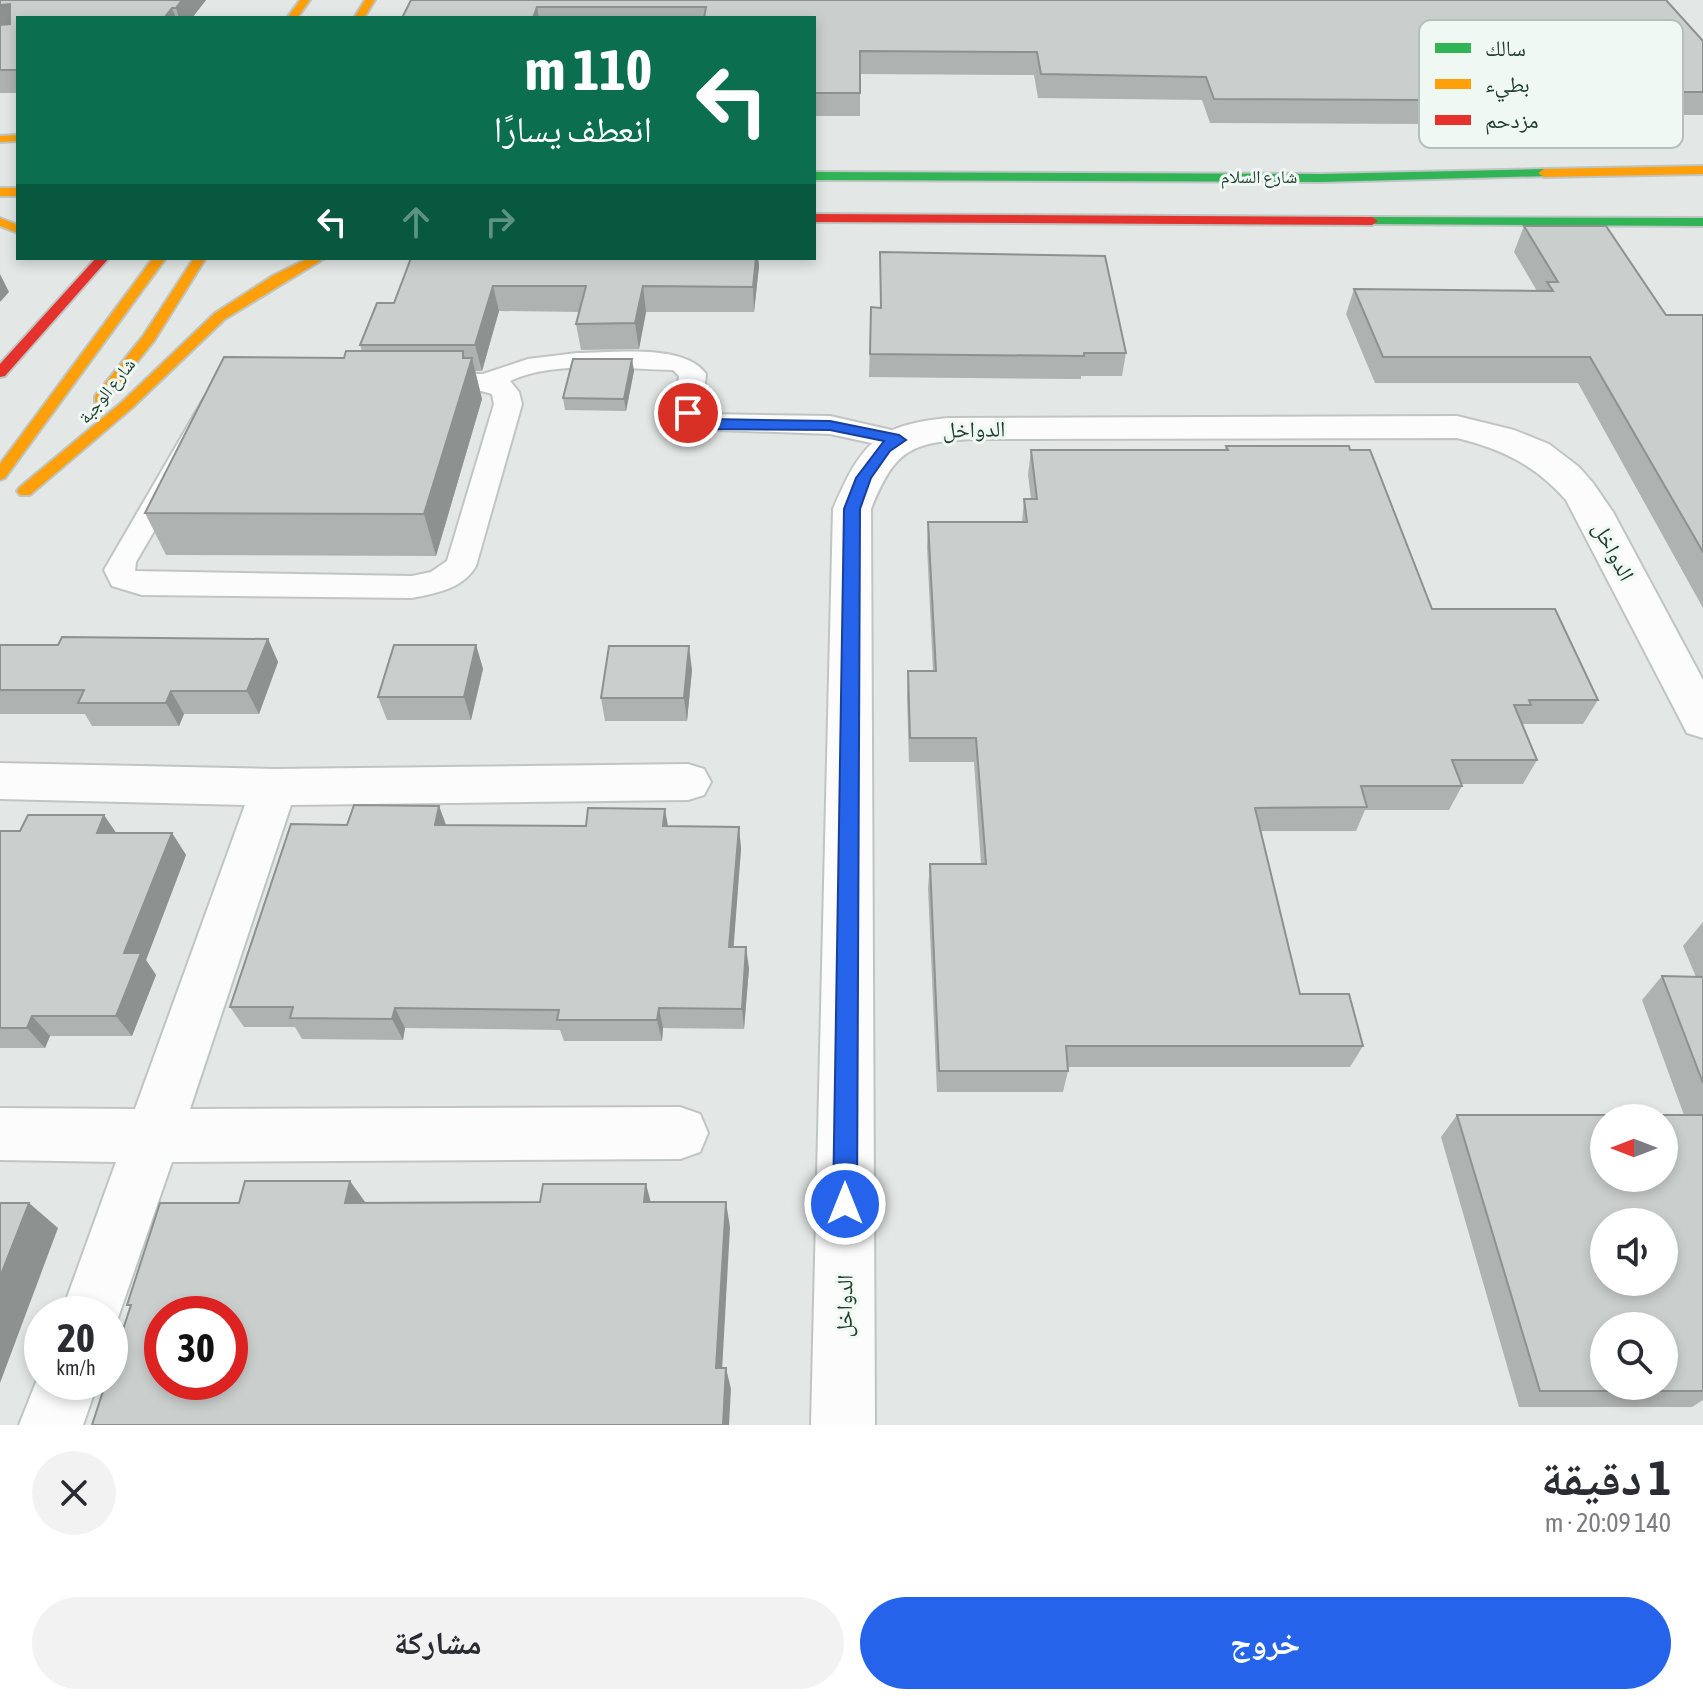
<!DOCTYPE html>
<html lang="ar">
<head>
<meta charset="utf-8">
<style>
  body { margin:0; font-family:"Asap Condensed","Noto Naskh Arabic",sans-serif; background:#f2f2f3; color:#2b2b33; direction:rtl; height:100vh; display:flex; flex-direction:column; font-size:30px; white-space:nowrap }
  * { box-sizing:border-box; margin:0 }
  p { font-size:26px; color:#7c7c81 }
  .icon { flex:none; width:44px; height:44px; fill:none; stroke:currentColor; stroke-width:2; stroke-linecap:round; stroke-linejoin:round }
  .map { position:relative; height:1425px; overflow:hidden; direction:ltr }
  .details { display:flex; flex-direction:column; background:#fff; flex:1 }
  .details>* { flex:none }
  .top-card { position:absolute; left:16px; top:16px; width:800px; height:244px; border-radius:0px; box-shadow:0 4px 12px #0003; direction:rtl; background:#0b6e4f; color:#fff; overflow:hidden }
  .needle { width:52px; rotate:270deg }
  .controls { position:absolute; left:1590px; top:1104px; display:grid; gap:16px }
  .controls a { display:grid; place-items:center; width:88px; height:88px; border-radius:50%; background:#fff; box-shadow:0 4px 12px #0003; font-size:40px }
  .speed { position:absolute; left:24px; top:1296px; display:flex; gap:16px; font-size:40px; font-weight:700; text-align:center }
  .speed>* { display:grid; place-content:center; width:104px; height:104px; border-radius:50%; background:#fff; box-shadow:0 4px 12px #0003; line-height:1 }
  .speed small { font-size:20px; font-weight:400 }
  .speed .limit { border:12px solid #d22; background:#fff; color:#111 }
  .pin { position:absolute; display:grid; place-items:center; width:68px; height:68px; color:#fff; margin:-34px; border:4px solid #fff; border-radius:50%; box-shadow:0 2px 8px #0007 }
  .me { position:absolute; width:88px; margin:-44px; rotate:0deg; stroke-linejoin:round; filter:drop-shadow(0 0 6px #0008) }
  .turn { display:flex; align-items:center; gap:28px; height:168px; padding:0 32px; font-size:36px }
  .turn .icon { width:104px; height:104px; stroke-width:2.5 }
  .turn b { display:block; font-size:56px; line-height:68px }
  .lanes { display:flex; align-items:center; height:76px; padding:0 32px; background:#0003; justify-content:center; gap:40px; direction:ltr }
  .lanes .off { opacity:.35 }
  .round { display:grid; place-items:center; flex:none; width:84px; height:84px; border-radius:42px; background:#f2f2f3 }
  .head { display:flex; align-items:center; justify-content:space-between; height:136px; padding:0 32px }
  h1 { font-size:48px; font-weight:700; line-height:60px }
  .button { display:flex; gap:16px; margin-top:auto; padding:16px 32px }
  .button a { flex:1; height:92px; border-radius:48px; background:#2563eb; color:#fff; font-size:32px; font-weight:700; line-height:92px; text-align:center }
  .button a+a { background:#f2f2f3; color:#2b2b33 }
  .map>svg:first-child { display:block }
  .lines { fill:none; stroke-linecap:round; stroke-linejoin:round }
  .lane-casing { stroke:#c0c5c3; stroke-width:4 }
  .street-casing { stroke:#c0c5c3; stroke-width:4 }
  .fast-casing { stroke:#bec6c3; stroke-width:4 }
  .slow-casing { stroke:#bec6c3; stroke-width:4 }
  .jam-casing { stroke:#bec6c3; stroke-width:4 }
  .lane { fill:#fbfcfb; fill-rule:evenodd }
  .street { fill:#fbfcfb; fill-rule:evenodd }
  .fast { fill:#30b455; fill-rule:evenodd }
  .slow { fill:#ff9f0a; fill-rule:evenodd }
  .jam { fill:#e5322d; fill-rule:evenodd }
  .wall { fill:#aeb2b0 }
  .shaded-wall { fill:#8d9190 }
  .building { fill:#cacfcd; stroke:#8d9190; stroke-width:2; fill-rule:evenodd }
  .route { fill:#2563eb; stroke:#184099; stroke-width:2 }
  .labels { text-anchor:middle; stroke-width:6; stroke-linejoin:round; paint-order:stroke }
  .far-street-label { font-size:18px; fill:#203c33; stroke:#f0f8f4 }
  .street-label { font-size:22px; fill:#203c33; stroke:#f0f8f4 }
  .key { fill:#f0f8f4; stroke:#b2c0ba; stroke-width:2 }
  .key-label { font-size:22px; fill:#203c33 }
</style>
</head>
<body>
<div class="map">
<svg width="1703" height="1425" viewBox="0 0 1703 1425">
  <rect width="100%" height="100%" fill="#e3e8e6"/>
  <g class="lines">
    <defs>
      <path id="lane" d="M577,353C612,353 685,343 706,374L702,411L706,414L830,416L909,434L913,440L909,446L899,449L830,434L689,429L674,413L679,376L673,370C625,369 553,360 510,381L519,392L522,404L476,566C463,589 436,593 412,598L142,595L112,586L104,570L204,398L223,381L255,373L483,374L528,359ZM256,389H474L492,394L494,404L447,561L431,572L412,576L135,571L136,562L229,403L243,393Z"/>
      <g id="street">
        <path d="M1457,416L1514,430L1549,444L1579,467L1593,483L1613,512L1703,680V738L1687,733L1566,500C1535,465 1502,449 1457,438L974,439C911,442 895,449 871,509L875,1425H811L833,509C861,444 876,425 948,418Z"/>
        <path d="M0,763L274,769L688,764L704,769L711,782L704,795L688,800L291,805L190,1109L680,1107L700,1114L708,1133L700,1152L680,1159L172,1162L112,1335L110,1336V1314H61L116,1162L0,1160V1108L135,1109L245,805L0,799Z"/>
        <path d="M42,1367V1382H98L83,1425H19Z"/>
      </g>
      <g id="fast">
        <path d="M1544,169L1548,170V176L1322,182L814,180V172L1322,174Z"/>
        <path d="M1372,217L1703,218V226L1368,224L1366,221Z"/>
      </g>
      <g id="slow">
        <path d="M300,0H310L297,18H287Z"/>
        <path d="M365,0H375L364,18H354Z"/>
        <path d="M18,135V141L0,142V136Z"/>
        <path d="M1703,166V174L1544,177L1538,173L1544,169Z"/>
        <rect x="0" y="188" width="18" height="8"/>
        <path d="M0,218L18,225V233L0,226Z"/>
        <path d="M153,258H166L5,478L0,480V464Z"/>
        <path d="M194,258H206L154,341L105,402H95V396L143,336Z"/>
        <path d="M309,258H325L225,319L132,408L30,495H20L17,491L20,487L122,402L215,313L274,275Z"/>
      </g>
      <g id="jam">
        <path d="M814,214L1372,217L1378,221L1372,225L814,222Z"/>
        <path d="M96,258H109L5,376L0,377V364Z"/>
      </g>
    </defs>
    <use href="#lane" class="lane-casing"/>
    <use href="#street" class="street-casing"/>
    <use href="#fast" class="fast-casing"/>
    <use href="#slow" class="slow-casing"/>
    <use href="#jam" class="jam-casing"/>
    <use href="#lane" class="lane"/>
    <use href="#street" class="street"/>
    <use href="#fast" class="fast"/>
    <use href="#slow" class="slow"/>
    <use href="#jam" class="jam"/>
  </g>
  <g class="wall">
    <path d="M0,0H206L192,18H18V93H0Z"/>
    <path d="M411,0H1666L1703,41V115H1622L1617,125L1210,123L1202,100L1038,98L1034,75L860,74V116H814V18H402Z"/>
    <path d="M1524,226L1666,315H1703V608L1578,383H1375L1346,314L1354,289L1537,291L1514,252Z"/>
    <path d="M411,258H758L759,266L754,312H646L639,349L581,350L576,324L580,312L499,311L482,371H475L482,399L436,556L166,555L145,513L344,358L362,351L360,345L394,303Z"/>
    <path d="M871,307L1126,353L1122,376H1081V379L869,377Z"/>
    <path d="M634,371L626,411L565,410L563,398Z"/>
    <path d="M1226,446L1432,609L1598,700L1583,724H1522L1537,760L1523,784H1461L1462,786L1449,810H1365L1356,831H1261L1300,994L1363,1046L1350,1067H1068V1071L1063,1092H937L928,888L930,864H981L974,762H909L907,696L908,671H933L927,547L928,522H1022L1024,499H1031L1028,475L1031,450H1225Z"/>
    <path d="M268,639L278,662L259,714H184L179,726H92L85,714H0V645H58Z"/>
    <path d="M476,645L483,669L471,720H387L378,697Z"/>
    <path d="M692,670L687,721H605L601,698Z"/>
    <path d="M439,806L446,825L739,827L741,849L733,947L749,968L744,1029L663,1028L662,1041H564L560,1030L405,1028L403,1040L302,1039L295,1027H244L230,1007L347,825Z"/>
    <path d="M0,831L172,833L186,855L146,960L156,975L132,1036H50L45,1048H0Z"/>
    <path d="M1703,922V1400L1692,1407H1519L1441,1137L1457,1115H1684L1642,1000L1662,976L1696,977L1683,946Z"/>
  </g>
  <g class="shaded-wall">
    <path d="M182,0H206L192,18H179L176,8Z"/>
    <path d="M10,4L18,21L0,28V5Z"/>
    <path d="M537,7L539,18H533Z"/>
    <path d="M172,8L176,18H164Z"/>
    <path d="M756,258H758L759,266L754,312L753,287Z"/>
    <path d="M0,274L9,292L0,302Z"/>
    <path d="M493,286L499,311L482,371L475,345Z"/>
    <path d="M643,286L646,312L639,349L635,323Z"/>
    <path d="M463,351L468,370L472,358L482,399L436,556L424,514L463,358Z"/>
    <path d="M632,359L634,371L626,411L624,399Z"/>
    <path d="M268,639L278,662L259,714L247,691Z"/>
    <path d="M476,645L483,669L471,720L464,697Z"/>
    <path d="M689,646L692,670L687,721L684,698Z"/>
    <path d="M171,691L184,714L179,726L166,703Z"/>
    <path d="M439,806L447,828L435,825Z"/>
    <path d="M665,809L669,832L663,826Z"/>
    <path d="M104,815L119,837L97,833Z"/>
    <path d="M739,827L741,849L732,968L729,947Z"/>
    <path d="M172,833L186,855L146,960L156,975L132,1036L116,1016L124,953Z"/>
    <path d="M746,947L749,968L744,1029L742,1009Z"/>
    <path d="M395,1008L405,1028L403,1040L392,1019Z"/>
    <path d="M659,1008L663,1028L662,1041L657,1020Z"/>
    <path d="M32,1016L50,1036L45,1048L27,1028Z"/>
    <path d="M350,1181L368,1206L345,1203Z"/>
    <path d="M646,1184L653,1210L644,1202Z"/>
    <path d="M726,1202L730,1227L721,1389L716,1368Z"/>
    <path d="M29,1203L58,1228L0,1383V1277Z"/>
    <path d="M726,1368L731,1389L729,1425H723Z"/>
  </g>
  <g class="building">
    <path d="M0,0H182L176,8H172L164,18H18V70H0V25L10,24V4L0,5Z"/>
    <path d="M411,0H1666L1703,41V92H1620L1627,101L1214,99L1206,77L1041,74L1037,52L860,51V93H814V18H704L706,7H537L533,18H402Z"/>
    <path d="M1524,226H1606L1666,315H1703V552L1590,357H1383L1354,289L1553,291L1547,282H1558Z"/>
    <path d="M880,252L1105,256L1126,353H1084V356L870,354L871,307L881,308Z"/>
    <path d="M411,258H756L753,287L643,286L635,323L576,324L586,286H493L475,345H360L377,303H394Z"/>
    <path d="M346,351H463V358H472L424,514L145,513L224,357L344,358Z"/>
    <path d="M573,359H632L624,399L563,398Z"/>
    <path d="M1226,446H1349L1350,450H1370L1432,609H1555L1598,700H1529L1531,705H1514L1537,760H1452L1462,786H1361L1367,807L1255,808L1300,994H1349L1363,1046H1066L1068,1071H939L930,864H986L976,738H910L908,671H936L928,522H1027L1024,499H1037L1031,450H1228Z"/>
    <path d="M62,637L268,639L247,691H171L166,703H78L84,690H0V645H58Z"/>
    <path d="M394,645H476L464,697H378Z"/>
    <path d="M609,646H689L684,698H601Z"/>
    <path d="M354,805L439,806L435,825L586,826L588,808L665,809L663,826L739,827L729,947H746L742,1009L659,1008L657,1020H557L559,1010L395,1008L392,1019L290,1018L293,1007H230L291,824L347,825Z"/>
    <path d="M28,815H104L97,833H172L124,953H141L116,1016H32L27,1028H0V831H20Z"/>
    <path d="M1662,976L1703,977V1083Z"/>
    <path d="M1457,1115H1703V1391H1540ZM1604,1118H1664V1178H1604ZM1604,1222H1664V1282H1604ZM1604,1326H1664V1386H1604Z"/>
    <path d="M245,1181H350L345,1203L540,1202L543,1184H646L644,1202H726L716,1368H726L723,1425H92L106,1382H110V1369L131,1305H127L160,1203H239ZM162,1314H230V1382H162Z"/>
    <path d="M0,1203H29L0,1277Z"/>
  </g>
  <path class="route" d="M688,409L709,419L830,421L899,435L906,440L890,451L871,478L860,509L857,1204L854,1212L845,1216L837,1212L833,1204L844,509L856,478L884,441L830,430L709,429L694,426L681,413Z"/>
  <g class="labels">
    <g class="far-street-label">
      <text x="1259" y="183">شارع السلام</text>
      <text transform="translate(107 391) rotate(-51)" y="6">شارع الوجبة</text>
    </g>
    <g class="street-label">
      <text transform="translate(974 429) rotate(-1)" y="8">الدواخل</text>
      <text transform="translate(1614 551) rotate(62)" y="8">الدواخل</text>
      <text transform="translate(844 1306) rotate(-89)" y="8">الدواخل</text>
    </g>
  </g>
  <rect x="1419" y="20" width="264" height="128" rx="12" class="key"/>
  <rect x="1435" y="43" width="36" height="10" fill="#30b455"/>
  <rect x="1435" y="79" width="36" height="10" fill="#ff9f0a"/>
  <rect x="1435" y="115" width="36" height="10" fill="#e5322d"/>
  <g class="key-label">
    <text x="1485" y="56">سالك</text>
    <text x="1485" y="92">بطيء</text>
    <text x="1485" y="128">مزدحم</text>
  </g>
</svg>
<div class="controls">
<a><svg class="needle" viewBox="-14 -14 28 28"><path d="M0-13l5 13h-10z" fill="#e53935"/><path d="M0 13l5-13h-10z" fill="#7c7c81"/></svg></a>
<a><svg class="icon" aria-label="sound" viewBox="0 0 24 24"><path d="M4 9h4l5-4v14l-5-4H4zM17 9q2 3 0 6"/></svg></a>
<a><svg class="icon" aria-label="search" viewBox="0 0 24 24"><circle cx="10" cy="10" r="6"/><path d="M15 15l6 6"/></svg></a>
</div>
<div class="speed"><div>20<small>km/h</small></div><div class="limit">30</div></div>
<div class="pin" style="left:688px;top:413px;background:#d93025"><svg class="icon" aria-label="arrive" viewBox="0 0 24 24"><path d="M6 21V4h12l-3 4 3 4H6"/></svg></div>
<svg class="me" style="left:845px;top:1204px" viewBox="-20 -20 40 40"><circle r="17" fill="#2563eb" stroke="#fff" stroke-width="3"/><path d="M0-11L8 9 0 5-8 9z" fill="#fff"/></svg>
<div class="top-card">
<div class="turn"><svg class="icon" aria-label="left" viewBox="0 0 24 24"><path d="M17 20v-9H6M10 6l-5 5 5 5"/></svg><div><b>110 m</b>انعطف يسارًا</div></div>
<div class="lanes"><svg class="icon" aria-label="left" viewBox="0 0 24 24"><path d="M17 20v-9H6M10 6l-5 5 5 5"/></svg><svg class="icon off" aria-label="ahead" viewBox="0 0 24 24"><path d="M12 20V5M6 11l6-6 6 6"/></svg><svg class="icon off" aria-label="right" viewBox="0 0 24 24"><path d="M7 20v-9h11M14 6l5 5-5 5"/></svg></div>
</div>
</div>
<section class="details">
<div class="head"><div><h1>1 دقيقة</h1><p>140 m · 20:09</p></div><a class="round"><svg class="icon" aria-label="close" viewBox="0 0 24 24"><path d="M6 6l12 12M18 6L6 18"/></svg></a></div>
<div class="button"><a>خروج</a><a>مشاركة</a></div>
</section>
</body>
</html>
